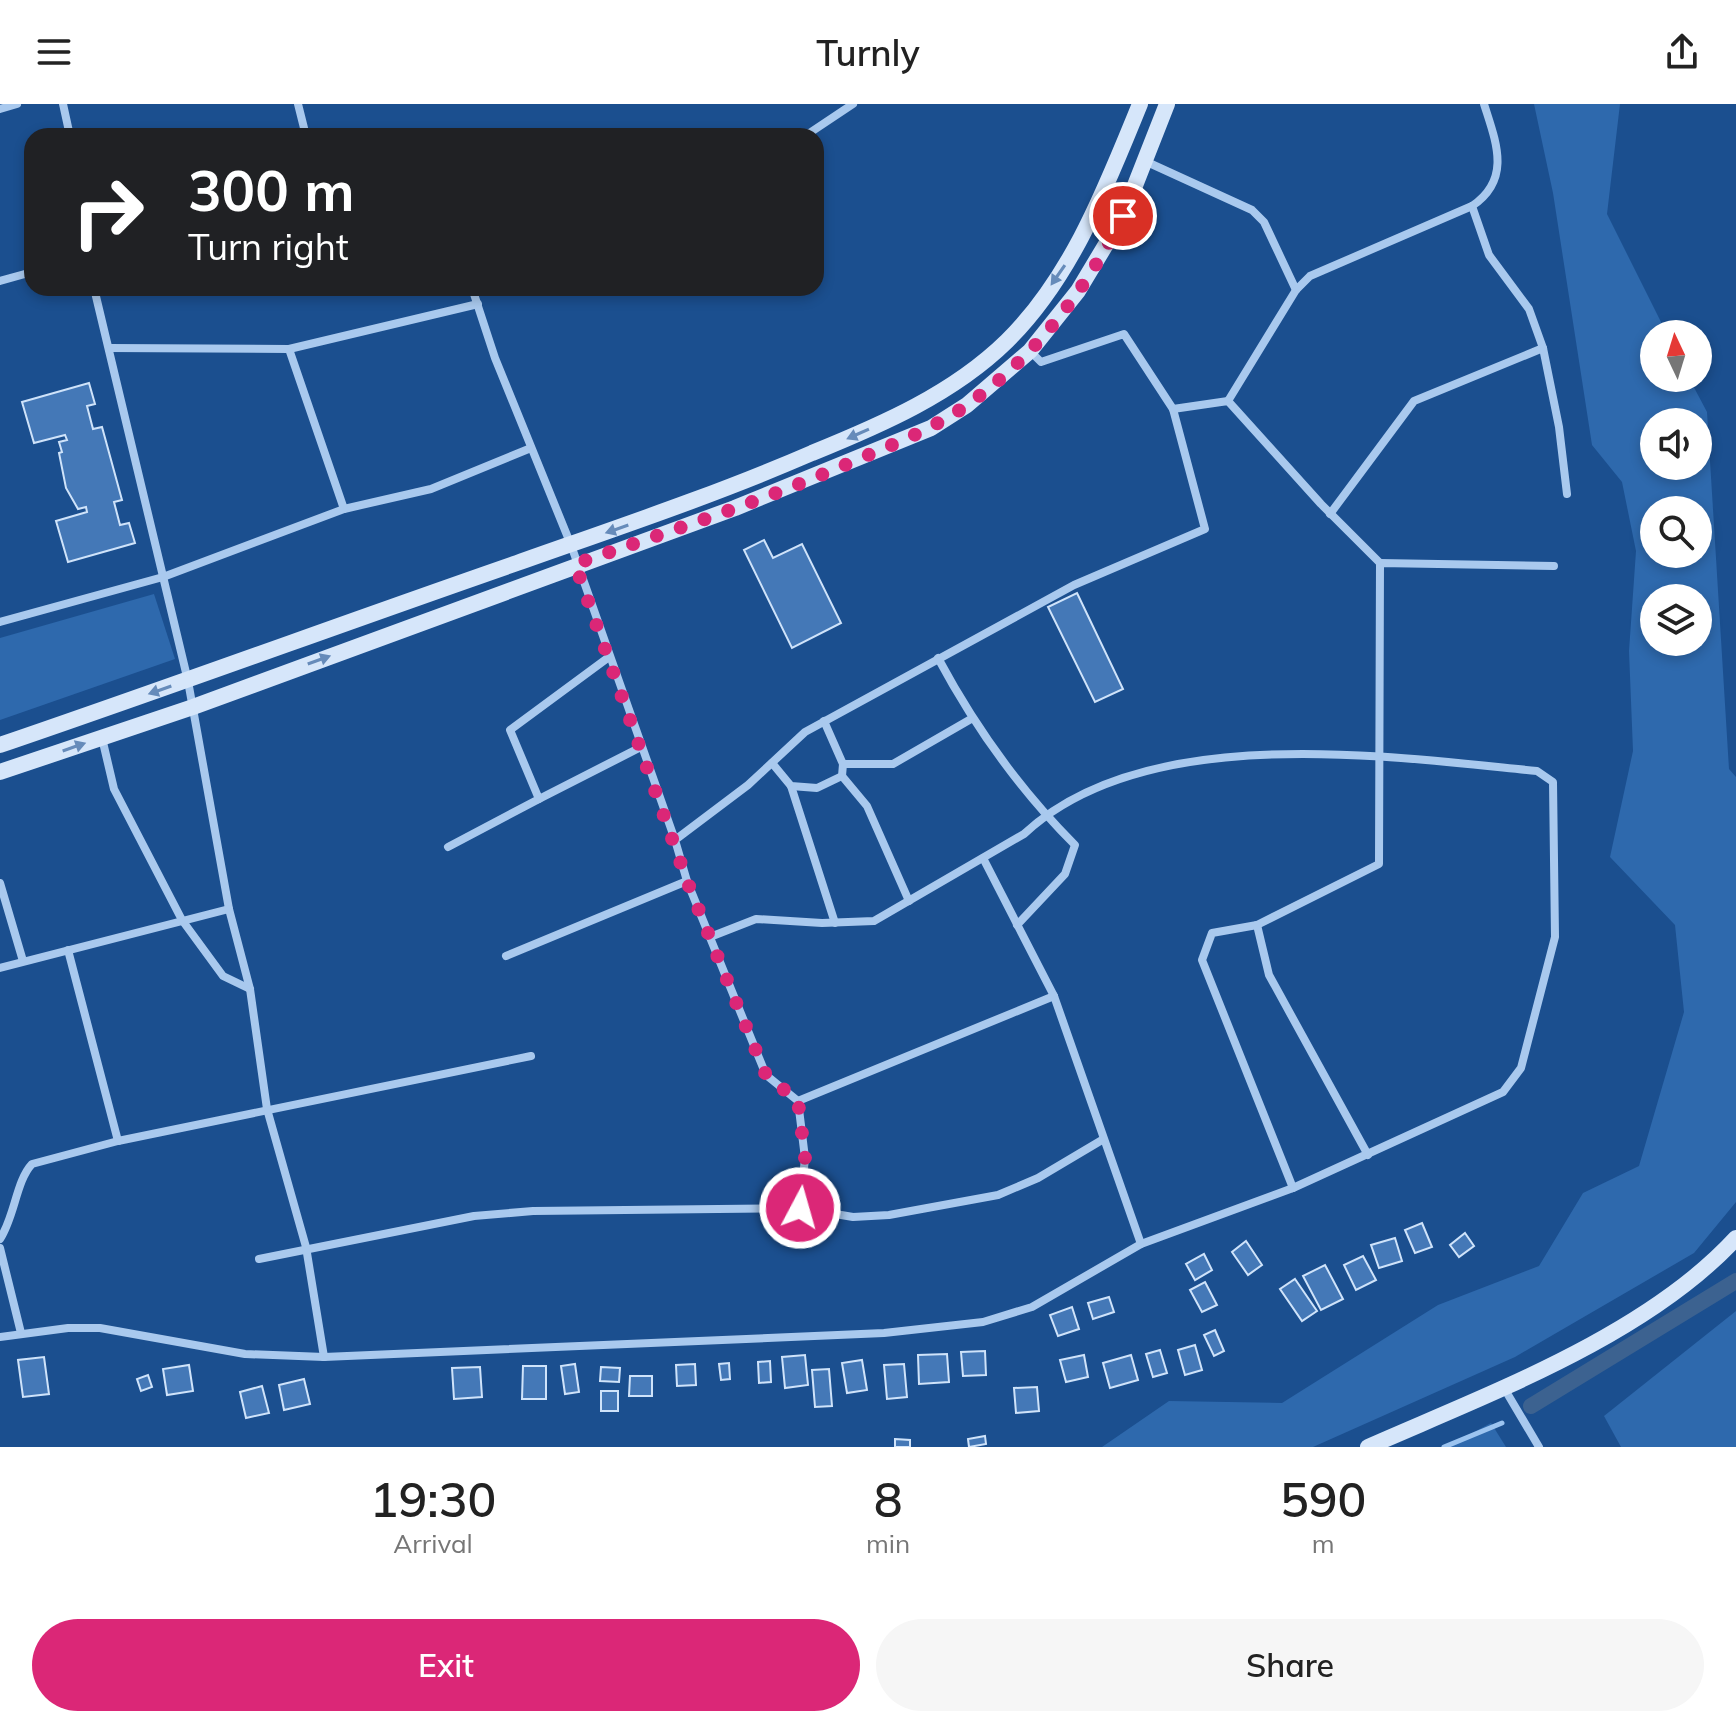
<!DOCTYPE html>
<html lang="en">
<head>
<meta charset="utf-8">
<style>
  body { margin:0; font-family:Mulish,sans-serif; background:#f6f6f6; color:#222; height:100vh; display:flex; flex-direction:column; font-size:30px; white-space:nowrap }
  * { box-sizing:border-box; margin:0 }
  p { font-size:26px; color:#767676 }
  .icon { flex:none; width:44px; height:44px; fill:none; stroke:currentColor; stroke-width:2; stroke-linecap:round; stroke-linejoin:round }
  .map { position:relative; height:1343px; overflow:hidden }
  .details { display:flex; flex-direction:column; background:#fff; flex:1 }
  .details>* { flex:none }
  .banner { position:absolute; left:24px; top:24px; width:800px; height:168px; border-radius:24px; box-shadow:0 4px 12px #0003; background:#202124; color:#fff; overflow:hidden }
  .needle { width:52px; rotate:356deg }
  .controls { position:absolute; left:1640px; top:216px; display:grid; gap:16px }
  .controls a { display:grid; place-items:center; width:72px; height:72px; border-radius:50%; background:#fff; box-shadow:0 4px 12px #0003; font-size:40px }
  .pin { position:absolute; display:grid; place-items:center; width:68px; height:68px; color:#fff; margin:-34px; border:4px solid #fff; border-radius:50%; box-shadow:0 2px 8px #0007 }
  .me { position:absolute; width:88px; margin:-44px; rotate:6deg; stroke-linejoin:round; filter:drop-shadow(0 0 6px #0008) }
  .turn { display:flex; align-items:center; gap:28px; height:168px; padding:0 32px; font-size:36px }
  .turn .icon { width:104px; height:104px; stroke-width:2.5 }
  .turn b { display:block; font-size:56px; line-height:68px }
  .eta { display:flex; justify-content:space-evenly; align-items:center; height:136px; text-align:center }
  .eta b { font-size:48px; font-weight:600; line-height:56px }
  .button { display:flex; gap:16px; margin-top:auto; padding:16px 32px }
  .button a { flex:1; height:92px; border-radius:48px; background:#db2777; color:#fff; font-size:32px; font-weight:600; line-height:92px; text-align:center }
  .button a+a { background:#f6f6f6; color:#222 }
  header { display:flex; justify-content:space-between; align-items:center; height:104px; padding:0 32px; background:#fff; font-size:36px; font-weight:600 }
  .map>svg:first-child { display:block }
  .green { fill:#2e69ad; fill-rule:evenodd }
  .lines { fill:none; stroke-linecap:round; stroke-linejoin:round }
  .stream { stroke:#9cc4f0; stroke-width:5 }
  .canal { stroke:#3c6290; stroke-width:16 }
  .building { fill:#4478b7; stroke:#cfe3fa; stroke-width:2 }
  .street { stroke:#a9c9ee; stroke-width:8 }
  .secondary { stroke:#d6e6fa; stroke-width:16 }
  .oneway { fill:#668bba }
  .route { stroke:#db2777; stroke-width:14; stroke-dasharray:0 25.2 }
</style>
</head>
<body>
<header><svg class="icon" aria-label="menu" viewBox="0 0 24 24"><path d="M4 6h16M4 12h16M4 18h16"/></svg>Turnly<svg class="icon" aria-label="share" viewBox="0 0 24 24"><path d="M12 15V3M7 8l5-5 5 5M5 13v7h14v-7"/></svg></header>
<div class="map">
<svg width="1736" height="1343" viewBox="0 0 1736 1343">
  <rect width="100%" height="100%" fill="#1b4f8f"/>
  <g class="green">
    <path d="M1534,0H1620L1607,110L1667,230H1654V274H1689L1707,308L1729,665L1736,673V1098L1694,1149L1515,1253L1313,1343H1102L1169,1297L1282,1299L1438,1201L1539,1162L1583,1089L1639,1062L1684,908L1675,821L1610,753L1633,647L1629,547L1636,447L1622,378L1592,341L1553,89ZM1698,318V362H1654V318ZM1654,406H1698V450H1654ZM1654,494H1698V538H1654Z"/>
    <path d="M154,490L175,555L0,616V534Z"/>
    <path d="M1736,1207V1343H1621L1604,1312Z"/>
    <path d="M1491,1319L1506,1343H1446Z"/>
  </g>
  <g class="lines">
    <path class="stream" d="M1444,1343L1502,1319"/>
    <path class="canal" d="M1531,1302L1736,1177"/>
  </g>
  <g class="building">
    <path d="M89,279L95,300L87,302L93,325L102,323L122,396L114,398L120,421L129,419L135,439L68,458L56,417L87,408L86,403L78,405L66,384L59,349L62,348L59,338L67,336L65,331L34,339L22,298Z"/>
    <path d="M764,436L773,454L802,440L841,519L792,544L744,446Z"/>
    <path d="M1077,489L1123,585L1095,598L1048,503Z"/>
    <path d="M1422,1119L1432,1143L1415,1149L1405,1126Z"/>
    <path d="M1465,1129L1474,1142L1459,1153L1450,1141Z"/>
    <path d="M1395,1134L1402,1157L1379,1164L1371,1141Z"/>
    <path d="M1246,1137L1262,1161L1248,1171L1232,1148Z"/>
    <path d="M1204,1150L1212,1166L1195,1176L1186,1160Z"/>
    <path d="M1363,1152L1376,1176L1356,1186L1344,1161Z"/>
    <path d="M1325,1161L1343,1195L1321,1206L1303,1172Z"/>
    <path d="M1295,1175L1317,1207L1302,1217L1280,1185Z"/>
    <path d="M1205,1178L1217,1201L1202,1208L1190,1186Z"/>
    <path d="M1109,1193L1114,1208L1093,1215L1088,1199Z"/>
    <path d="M1072,1203L1079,1225L1058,1232L1050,1211Z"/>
    <path d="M1215,1226L1224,1247L1214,1252L1204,1231Z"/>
    <path d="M1195,1241L1202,1266L1185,1271L1178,1246Z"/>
    <path d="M1160,1246L1167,1269L1153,1273L1146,1250Z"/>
    <path d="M985,1247L986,1271L963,1272L961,1248Z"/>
    <path d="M947,1250L949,1278L919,1280L918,1251Z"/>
    <path d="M805,1251L808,1281L785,1284L782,1253Z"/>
    <path d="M1084,1251L1088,1273L1066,1278L1060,1256Z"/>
    <path d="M1131,1251L1138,1276L1110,1284L1103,1259Z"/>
    <path d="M44,1253L49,1290L23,1293L18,1256Z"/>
    <path d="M862,1256L867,1286L847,1289L842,1259Z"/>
    <path d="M770,1257L771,1278L759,1279L758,1258Z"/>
    <path d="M729,1259L730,1275L721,1276L719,1260Z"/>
    <path d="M575,1260L579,1288L565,1290L561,1262Z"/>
    <path d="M695,1260L696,1281L677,1282L676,1261Z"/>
    <path d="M904,1260L907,1293L887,1295L884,1261Z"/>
    <path d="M189,1261L193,1287L167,1291L163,1265Z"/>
    <path d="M523,1262H546V1295H522Z"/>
    <path d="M480,1263L482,1293L454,1295L452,1264Z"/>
    <path d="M601,1263L620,1264L619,1278L600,1277Z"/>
    <path d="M829,1265L832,1302L815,1303L812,1266Z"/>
    <path d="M148,1271L152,1283L141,1287L137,1275Z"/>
    <path d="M630,1272H652V1292H629Z"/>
    <path d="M304,1275L310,1300L284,1306L279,1281Z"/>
    <path d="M262,1282L269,1309L246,1314L240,1288Z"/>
    <path d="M1037,1283L1039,1307L1016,1309L1014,1284Z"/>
    <rect x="601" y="1287" width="17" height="20"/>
    <path d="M985,1332L986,1340L969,1343L968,1335Z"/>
    <path d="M895,1335L910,1336V1343H895Z"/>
  </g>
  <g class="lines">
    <g class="street">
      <path d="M63,0L70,32"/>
      <path d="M298,0L306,32"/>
      <path d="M0,5L17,0"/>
      <path d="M805,32L853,0"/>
      <path d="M1147,58L1252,106L1264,118L1296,186"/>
      <path d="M1472,102L1489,151L1529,205L1543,244L1559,323L1567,390"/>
      <path d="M0,177L32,168"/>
      <path d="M94,184L188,577L229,805L250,885L267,1005L306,1143L324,1253"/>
      <path d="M472,184L495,254L571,441L675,736"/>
      <path d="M289,245L478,200"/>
      <path d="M1228,297L1296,186L1310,172L1472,102C1512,75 1496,38 1484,0"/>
      <path d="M1173,305L1228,297L1321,400L1380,459"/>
      <path d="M344,405L431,385L531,344"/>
      <path d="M1330,410L1414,297L1543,244"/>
      <path d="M0,518L163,473L344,405L289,245L109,244"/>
      <path d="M609,553L510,626L539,695L641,643"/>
      <path d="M938,554C975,623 1020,686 1075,741L1065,770L1017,821"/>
      <path d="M102,634L114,685L182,816L223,872L250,885"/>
      <path d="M772,659L791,682L817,684L842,672L843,660L824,617"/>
      <path d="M843,660H893L971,615"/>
      <path d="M842,672L867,702L909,797"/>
      <path d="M791,682L835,819"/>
      <path d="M448,743L539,695"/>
      <path d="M983,754L1054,892L1141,1140"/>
      <path d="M0,779L23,857"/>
      <path d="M1257,821L1269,871L1368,1051"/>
      <path d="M68,846L118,1037L531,952"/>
      <path d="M506,852L687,777"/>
      <path d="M0,864L229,805"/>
      <path d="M798,997L1054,892"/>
      <path d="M1293,1084L1202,856L1212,829L1257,821L1379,760L1380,459L1554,462"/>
      <path d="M800,1104L805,1054L798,997L766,971L687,777L675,736L748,681L805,628L1074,481L1205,425L1173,305L1124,230L1041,258L1030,247"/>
      <path d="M0,1135C15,1112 16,1077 32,1060L118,1037"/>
      <path d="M0,1144L21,1229"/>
      <path d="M259,1155L474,1112L533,1107L800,1104L853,1113L889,1111L998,1091L1038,1074L1102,1036"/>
      <path d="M0,1233L68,1224H100L245,1250L324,1253L884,1229L983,1218L1032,1203L1141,1140L1293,1084L1503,988L1521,964L1555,833L1553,678L1537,667C1386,652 1145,617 1024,730L874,817L822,819L756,815L710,833"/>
      <path d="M1504,1284L1539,1343"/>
    </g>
    <g class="secondary">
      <path d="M0,641C173,582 344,519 517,459C616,424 715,391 812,349C881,321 953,290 1007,237C1072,173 1106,83 1140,0"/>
      <path d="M0,668L193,603L735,404L931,324L967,301L1030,247L1078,187L1123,112L1167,0"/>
      <path d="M1368,1343C1488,1290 1646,1232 1736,1134"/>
    </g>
  </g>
  <defs><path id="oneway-solid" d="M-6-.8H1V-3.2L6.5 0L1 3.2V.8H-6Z" transform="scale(2)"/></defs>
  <g class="oneway">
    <use href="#oneway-solid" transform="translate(1058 171) rotate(125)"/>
    <use href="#oneway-solid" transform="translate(858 330) rotate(156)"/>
    <use href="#oneway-solid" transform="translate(617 425) rotate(161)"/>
    <use href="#oneway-solid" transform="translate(319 556) rotate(-20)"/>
    <use href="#oneway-solid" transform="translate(160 586) rotate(161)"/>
    <use href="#oneway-solid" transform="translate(74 643) rotate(-19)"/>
  </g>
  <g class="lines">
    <path class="route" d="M800,1104L805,1054L798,997L766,971L742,913L687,777L575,460C670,427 766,396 859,355C896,339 933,325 967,301C1035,253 1086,186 1123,112"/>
  </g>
</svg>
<div class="controls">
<a><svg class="needle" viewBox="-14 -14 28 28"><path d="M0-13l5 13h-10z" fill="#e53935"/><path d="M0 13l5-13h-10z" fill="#767676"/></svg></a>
<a><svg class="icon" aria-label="sound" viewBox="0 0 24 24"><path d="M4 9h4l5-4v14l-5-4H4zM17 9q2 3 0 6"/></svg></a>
<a><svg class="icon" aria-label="search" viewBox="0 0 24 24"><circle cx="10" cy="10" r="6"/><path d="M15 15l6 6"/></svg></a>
<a><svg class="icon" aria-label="layers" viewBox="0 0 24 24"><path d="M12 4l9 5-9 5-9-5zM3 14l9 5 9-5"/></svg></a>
</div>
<div class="pin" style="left:1123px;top:112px;background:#d93025"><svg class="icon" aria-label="arrive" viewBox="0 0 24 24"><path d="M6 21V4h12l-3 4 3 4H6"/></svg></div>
<svg class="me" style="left:800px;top:1104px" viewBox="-20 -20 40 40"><circle r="17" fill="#db2777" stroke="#fff" stroke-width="3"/><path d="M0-11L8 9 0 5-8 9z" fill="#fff"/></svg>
<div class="banner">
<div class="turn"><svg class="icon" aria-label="right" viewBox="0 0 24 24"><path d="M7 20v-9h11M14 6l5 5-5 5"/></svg><div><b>300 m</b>Turn right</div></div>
</div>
</div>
<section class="details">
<div class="eta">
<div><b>19:30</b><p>Arrival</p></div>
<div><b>8</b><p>min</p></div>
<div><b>590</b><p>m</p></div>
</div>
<div class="button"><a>Exit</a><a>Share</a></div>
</section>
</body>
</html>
